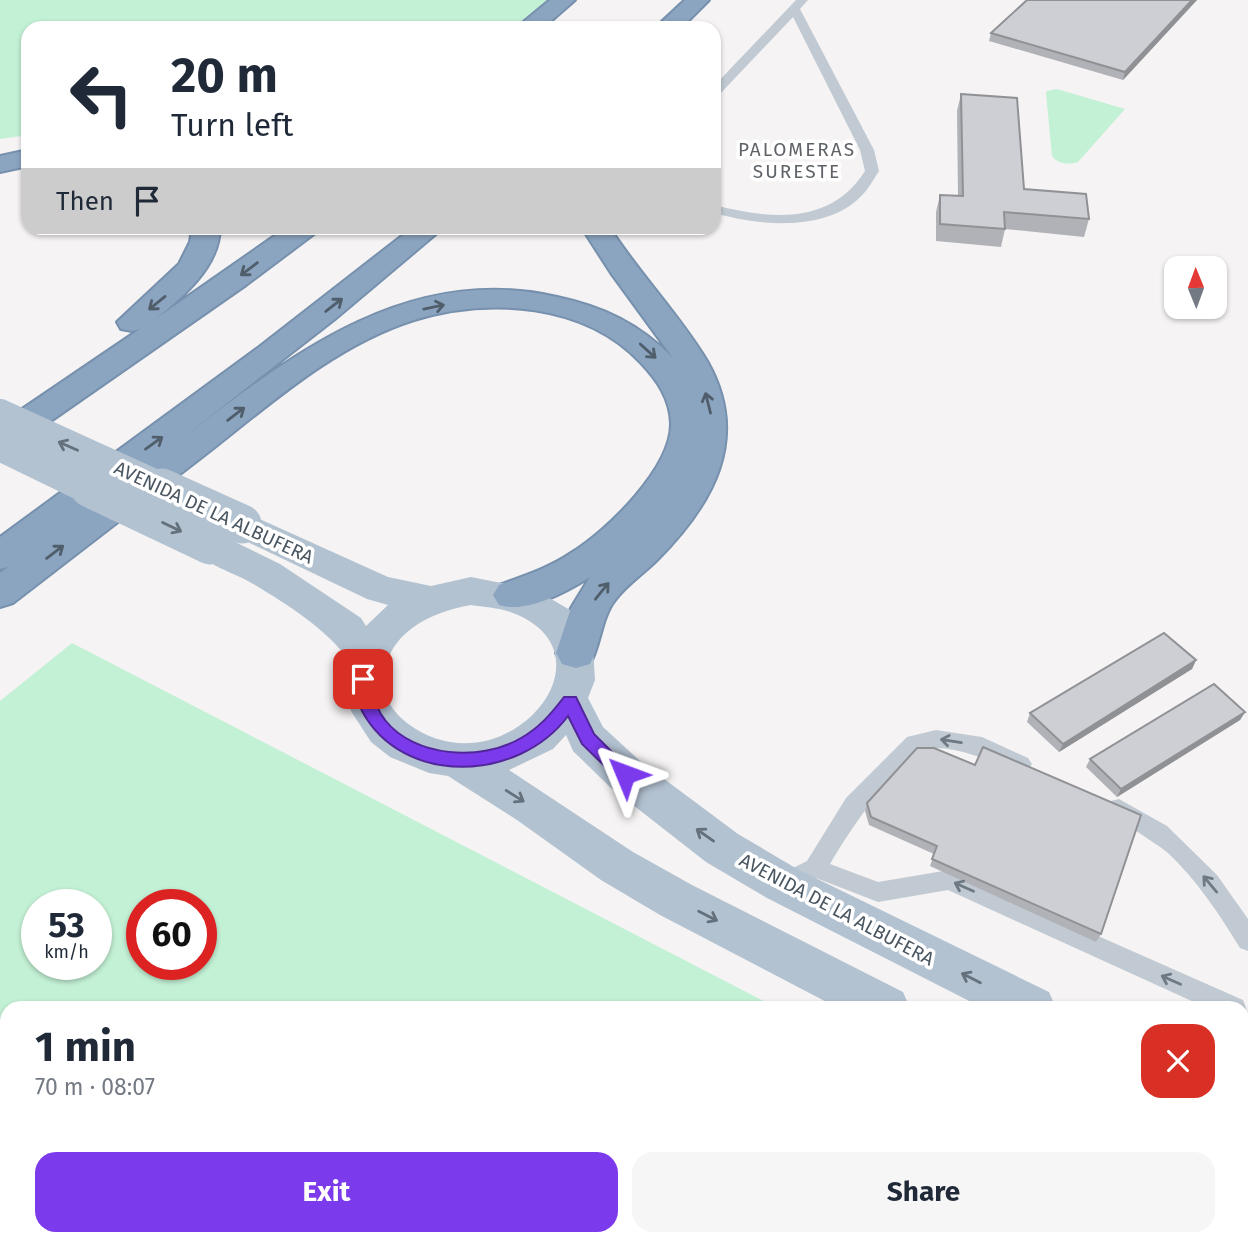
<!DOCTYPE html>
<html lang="en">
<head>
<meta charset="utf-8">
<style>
  body { margin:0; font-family:"Fira Sans",sans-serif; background:#f6f6f7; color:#1f2937; height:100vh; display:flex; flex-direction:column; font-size:26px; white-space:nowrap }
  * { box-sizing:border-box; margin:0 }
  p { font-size:23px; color:#747a83 }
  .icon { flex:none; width:38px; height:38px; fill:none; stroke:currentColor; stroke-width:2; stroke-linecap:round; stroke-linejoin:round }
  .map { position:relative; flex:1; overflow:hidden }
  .details { position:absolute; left:0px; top:1001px; width:1250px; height:245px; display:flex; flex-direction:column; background:#fff; border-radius:21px 21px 0 0; box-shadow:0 2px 5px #0004 }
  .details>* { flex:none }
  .banner { position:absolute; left:21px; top:21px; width:700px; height:214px; border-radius:21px; box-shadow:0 2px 5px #0004; background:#fff; color:#1f2937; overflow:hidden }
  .needle { width:46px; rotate:359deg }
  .controls { position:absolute; left:1164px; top:256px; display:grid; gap:14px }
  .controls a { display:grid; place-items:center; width:63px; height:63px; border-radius:14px; background:#fff; box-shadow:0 2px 5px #0004; font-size:35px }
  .speed { position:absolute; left:21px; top:889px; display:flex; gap:14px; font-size:35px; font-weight:700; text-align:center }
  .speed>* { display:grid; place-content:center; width:91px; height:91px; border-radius:50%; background:#fff; box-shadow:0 2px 5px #0004; line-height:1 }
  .speed small { font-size:18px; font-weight:400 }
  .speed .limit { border:10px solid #d22; background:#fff; color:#111 }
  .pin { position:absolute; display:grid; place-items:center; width:60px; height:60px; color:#fff; margin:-30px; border-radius:14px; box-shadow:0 4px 10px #0006 }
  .me { position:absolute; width:77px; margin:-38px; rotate:314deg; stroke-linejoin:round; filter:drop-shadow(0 0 5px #0008) }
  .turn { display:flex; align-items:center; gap:24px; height:147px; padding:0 35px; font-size:32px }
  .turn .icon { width:91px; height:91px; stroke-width:2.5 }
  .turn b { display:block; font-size:49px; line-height:60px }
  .then { display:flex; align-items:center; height:66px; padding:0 35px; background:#0003; gap:14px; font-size:26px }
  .round { display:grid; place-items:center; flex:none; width:74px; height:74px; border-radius:21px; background:#f6f6f7 }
  .headline { display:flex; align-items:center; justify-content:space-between; height:119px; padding:0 35px }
  h1 { font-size:42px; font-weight:700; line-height:52px }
  .primary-button { display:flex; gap:14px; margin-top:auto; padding:14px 35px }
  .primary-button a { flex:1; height:80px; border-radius:21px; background:#7c3aed; color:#fff; font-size:28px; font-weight:700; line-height:80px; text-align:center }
  .primary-button a+a { background:#f6f6f7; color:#1f2937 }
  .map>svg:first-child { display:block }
  .green { fill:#c3f1d5; fill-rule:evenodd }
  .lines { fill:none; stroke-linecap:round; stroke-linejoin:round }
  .motorway-casing { stroke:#7690ad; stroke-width:4 }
  .service { fill:#c1cad2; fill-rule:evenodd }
  .minor { fill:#c1cad2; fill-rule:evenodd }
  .primary { fill:#b3c2d1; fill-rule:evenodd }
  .motorway { fill:#8ba5c1; fill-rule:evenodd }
  .primary-bridge-far1 { stroke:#b3c2d1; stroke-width:32 }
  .primary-bridge { stroke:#b3c2d1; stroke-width:39 }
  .wall { fill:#b0b2b7 }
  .shaded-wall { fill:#909195 }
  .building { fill:#cdcfd5; stroke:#909195; stroke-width:2 }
  .oneway { stroke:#505e6b }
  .oneway2 { stroke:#64717d }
  .oneway3 { stroke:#6e7983 }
  .route { fill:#7c3aed; stroke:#51269a; stroke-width:2 }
  .labels { text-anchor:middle; stroke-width:7; stroke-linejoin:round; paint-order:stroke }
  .far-quarter-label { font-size:19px; letter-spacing:2px; fill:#5f6368; stroke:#fff }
  .street-label { font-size:19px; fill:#4a5661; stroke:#fff }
</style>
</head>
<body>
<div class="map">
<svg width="1248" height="1246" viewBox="0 0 1248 1246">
  <rect width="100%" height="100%" fill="#f5f3f3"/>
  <g class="green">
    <path d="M0,0H548L512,28H28V135L0,139Z"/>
    <path d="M1057,89L1125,109L1078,162C1068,165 1058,164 1052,156L1046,93L1047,91Z"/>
    <path d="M72,643L777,1008H7V1239H1071L1070,1246H0V701ZM37,905H96V964H37ZM142,905H201V964H142Z"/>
  </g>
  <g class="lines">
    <defs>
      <g id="motorway">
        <path d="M550,0H575L543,28H516Z"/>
        <path d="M685,0H709L681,28H655Z"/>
        <path d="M28,150V166L0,172V156Z"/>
        <path d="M192,228H220C219,267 183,297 154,320L286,228H318L314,234L246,285L12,448L0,451V424L140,329L132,331L121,329L117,322L179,264L190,242Z"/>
        <path d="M412,228H443L335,319L186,435C295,352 411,263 557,297C604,307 639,324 673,358L611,273L582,228H610C639,274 679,314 707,361C751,438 713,504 657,560C644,573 626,585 615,600C601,618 601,644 590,664L576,668L562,664L556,653L571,608L590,577C566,592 526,614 499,605L493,595L499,585C524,576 549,568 571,553C607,531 672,468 671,423C670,398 657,380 641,363C585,303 489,297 414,320C335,345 270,404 206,454C142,504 77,553 13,603L0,607V573L8,567L0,569V537L259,347Z"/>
      </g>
    </defs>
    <use href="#motorway" class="motorway-casing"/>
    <g class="service">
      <path d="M796,0H808L800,9L874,150L879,171C872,182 866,193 856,201C819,232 757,225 714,213V205C770,219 830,226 865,171L860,150L793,17L718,96L714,97V86Z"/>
      <path d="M936,730L982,737L1028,758L1032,764L1028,770L1021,773C992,763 970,750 938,748C903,746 847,835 830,864L878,882L949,870L1243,1000L1246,1008L1243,1016L1242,1008H1207L948,890L878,902L816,878L783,894L775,891L772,884L775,877L807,861L846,798L907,737Z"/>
      <path d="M1119,799L1167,826L1217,875L1248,919V951L1240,948C1219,914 1197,880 1168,853C1155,842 1113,818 1108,808L1111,801Z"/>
    </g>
    <path class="minor" d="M1136,1239H1188L1187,1246H1135Z"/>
    <g class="primary">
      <path d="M242,511L388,577L431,586L471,577L536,590L570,610L593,649L595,680L588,698L603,727L640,761L738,834L799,870L1049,992L1056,1008H983L767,898L706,862L610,787L573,751L566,735L553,749L509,770L633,852L692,885L903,992L910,1008H838L660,915L601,880L517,820L448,776L429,773L390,757L371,742L351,711L344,690V667L348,659C325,628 288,605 255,585C235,572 203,566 192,545L197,536L210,532L223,536L280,564L361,618L366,626L388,605L367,599L229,533L224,524L229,515ZM471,605C484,607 501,608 513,613C622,655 502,795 407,723C394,713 384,699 384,682C384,635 429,612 471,605Z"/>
      <path d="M1242,1086L1248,1088V1140L1242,1137Z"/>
      <path d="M1242,1163L1248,1165V1218L1242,1216Z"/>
    </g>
    <use href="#motorway" class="motorway"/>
    <g class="primary-bridge-far1">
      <path d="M0,415L165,490"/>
      <path d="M0,445L93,490"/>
    </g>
    <g class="primary-bridge">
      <path d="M90,488L210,545"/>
      <path d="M162,488L242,524"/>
    </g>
  </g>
  <g class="wall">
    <path d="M1197,0L1123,80L989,41L991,33Z"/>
    <path d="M961,94L1024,189L1089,219L1084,237L1005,229L1001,247L936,241V212L940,195L958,196L957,111Z"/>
    <path d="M1196,660L1192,669L1059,752L1027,722L1030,713Z"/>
    <path d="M1245,712L1240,720L1117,797L1086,767L1090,759Z"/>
    <path d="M867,803L1101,934L1096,942L930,866L934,854L869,825L865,811Z"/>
  </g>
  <g class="shaded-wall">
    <path d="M1192,0H1197L1123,80L1125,72Z"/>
    <path d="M1196,660L1192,669L1059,752L1063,744Z"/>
    <path d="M1245,712L1240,720L1117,797L1121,789Z"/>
  </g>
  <g class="building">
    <path d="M1027,0H1192L1125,72L991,33Z"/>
    <path d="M961,94L1017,98L1024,189L1086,194L1089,219L1004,212L1005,229L940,224V195L963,196Z"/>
    <path d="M1164,633L1196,660L1063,744L1030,713Z"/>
    <path d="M1214,684L1245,712L1121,789L1090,759Z"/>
    <path d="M983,747L1141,815L1101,934L932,859L937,846L871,817L867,803L917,748H934L975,765Z"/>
  </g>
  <defs><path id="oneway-shaft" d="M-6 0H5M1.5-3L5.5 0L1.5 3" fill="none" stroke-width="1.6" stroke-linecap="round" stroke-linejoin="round" transform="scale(1.75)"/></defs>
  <g class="oneway">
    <use href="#oneway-shaft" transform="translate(249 269) rotate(143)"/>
    <use href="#oneway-shaft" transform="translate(157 303) rotate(141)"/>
    <use href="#oneway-shaft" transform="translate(334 305) rotate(-38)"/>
    <use href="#oneway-shaft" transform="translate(434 307) rotate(-12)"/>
    <use href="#oneway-shaft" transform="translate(648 351) rotate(42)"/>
    <use href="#oneway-shaft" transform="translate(708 403) rotate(-104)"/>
    <use href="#oneway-shaft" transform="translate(236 414) rotate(-37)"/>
    <use href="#oneway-shaft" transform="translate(154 443) rotate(-36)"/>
    <use href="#oneway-shaft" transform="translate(55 552) rotate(-37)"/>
    <use href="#oneway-shaft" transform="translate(602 591) rotate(-51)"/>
  </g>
  <g class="oneway2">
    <use href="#oneway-shaft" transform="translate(68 446) rotate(-156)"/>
    <use href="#oneway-shaft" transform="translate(172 527) rotate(26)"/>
    <use href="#oneway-shaft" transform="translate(515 796) rotate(32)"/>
    <use href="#oneway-shaft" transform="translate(705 835) rotate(-145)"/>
    <use href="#oneway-shaft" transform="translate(708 916) rotate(27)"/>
    <use href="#oneway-shaft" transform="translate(971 978) rotate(-153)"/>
  </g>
  <g class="oneway3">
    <use href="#oneway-shaft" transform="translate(951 741) rotate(-171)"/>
    <use href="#oneway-shaft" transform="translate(1210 884) rotate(-130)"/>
    <use href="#oneway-shaft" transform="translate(964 887) rotate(-156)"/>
    <use href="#oneway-shaft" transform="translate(1171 980) rotate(-156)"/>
  </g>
  <path class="route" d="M363,673L369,675C376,690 373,706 385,720C414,757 481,762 521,738C539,728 551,714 564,697H576L594,734L634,774L631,780L625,782L619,780L582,744L568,716C519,782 403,787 362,711C357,701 352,684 357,675Z"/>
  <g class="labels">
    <g class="far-quarter-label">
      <text x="797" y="156">PALOMERAS<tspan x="797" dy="22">SURESTE</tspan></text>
    </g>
    <g class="street-label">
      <text transform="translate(214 512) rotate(25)" y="7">AVENIDA DE LA ALBUFERA</text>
      <text transform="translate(837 909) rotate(28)" y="7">AVENIDA DE LA ALBUFERA</text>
    </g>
  </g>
</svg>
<div class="controls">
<a><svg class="needle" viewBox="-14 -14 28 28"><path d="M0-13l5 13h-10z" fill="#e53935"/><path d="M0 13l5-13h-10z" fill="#747a83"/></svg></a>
</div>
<div class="speed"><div>53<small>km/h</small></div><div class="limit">60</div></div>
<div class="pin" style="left:363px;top:679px;background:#d93025"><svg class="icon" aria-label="arrive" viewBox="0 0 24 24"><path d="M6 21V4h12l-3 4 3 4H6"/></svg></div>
<svg class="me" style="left:625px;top:774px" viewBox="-20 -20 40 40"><path d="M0-17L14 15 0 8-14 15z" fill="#7c3aed" stroke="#fff" stroke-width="4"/></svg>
<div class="banner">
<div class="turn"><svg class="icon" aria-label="left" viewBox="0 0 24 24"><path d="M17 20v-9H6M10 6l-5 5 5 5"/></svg><div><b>20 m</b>Turn left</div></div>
<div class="then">Then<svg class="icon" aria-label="arrive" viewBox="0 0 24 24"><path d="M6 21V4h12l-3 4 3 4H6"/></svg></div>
</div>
<section class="details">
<div class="headline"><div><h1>1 min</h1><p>70 m · 08:07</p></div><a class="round" style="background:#d93025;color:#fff"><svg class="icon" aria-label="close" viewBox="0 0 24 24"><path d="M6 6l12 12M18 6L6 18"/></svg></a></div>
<div class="primary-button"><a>Exit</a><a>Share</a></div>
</section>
</div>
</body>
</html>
